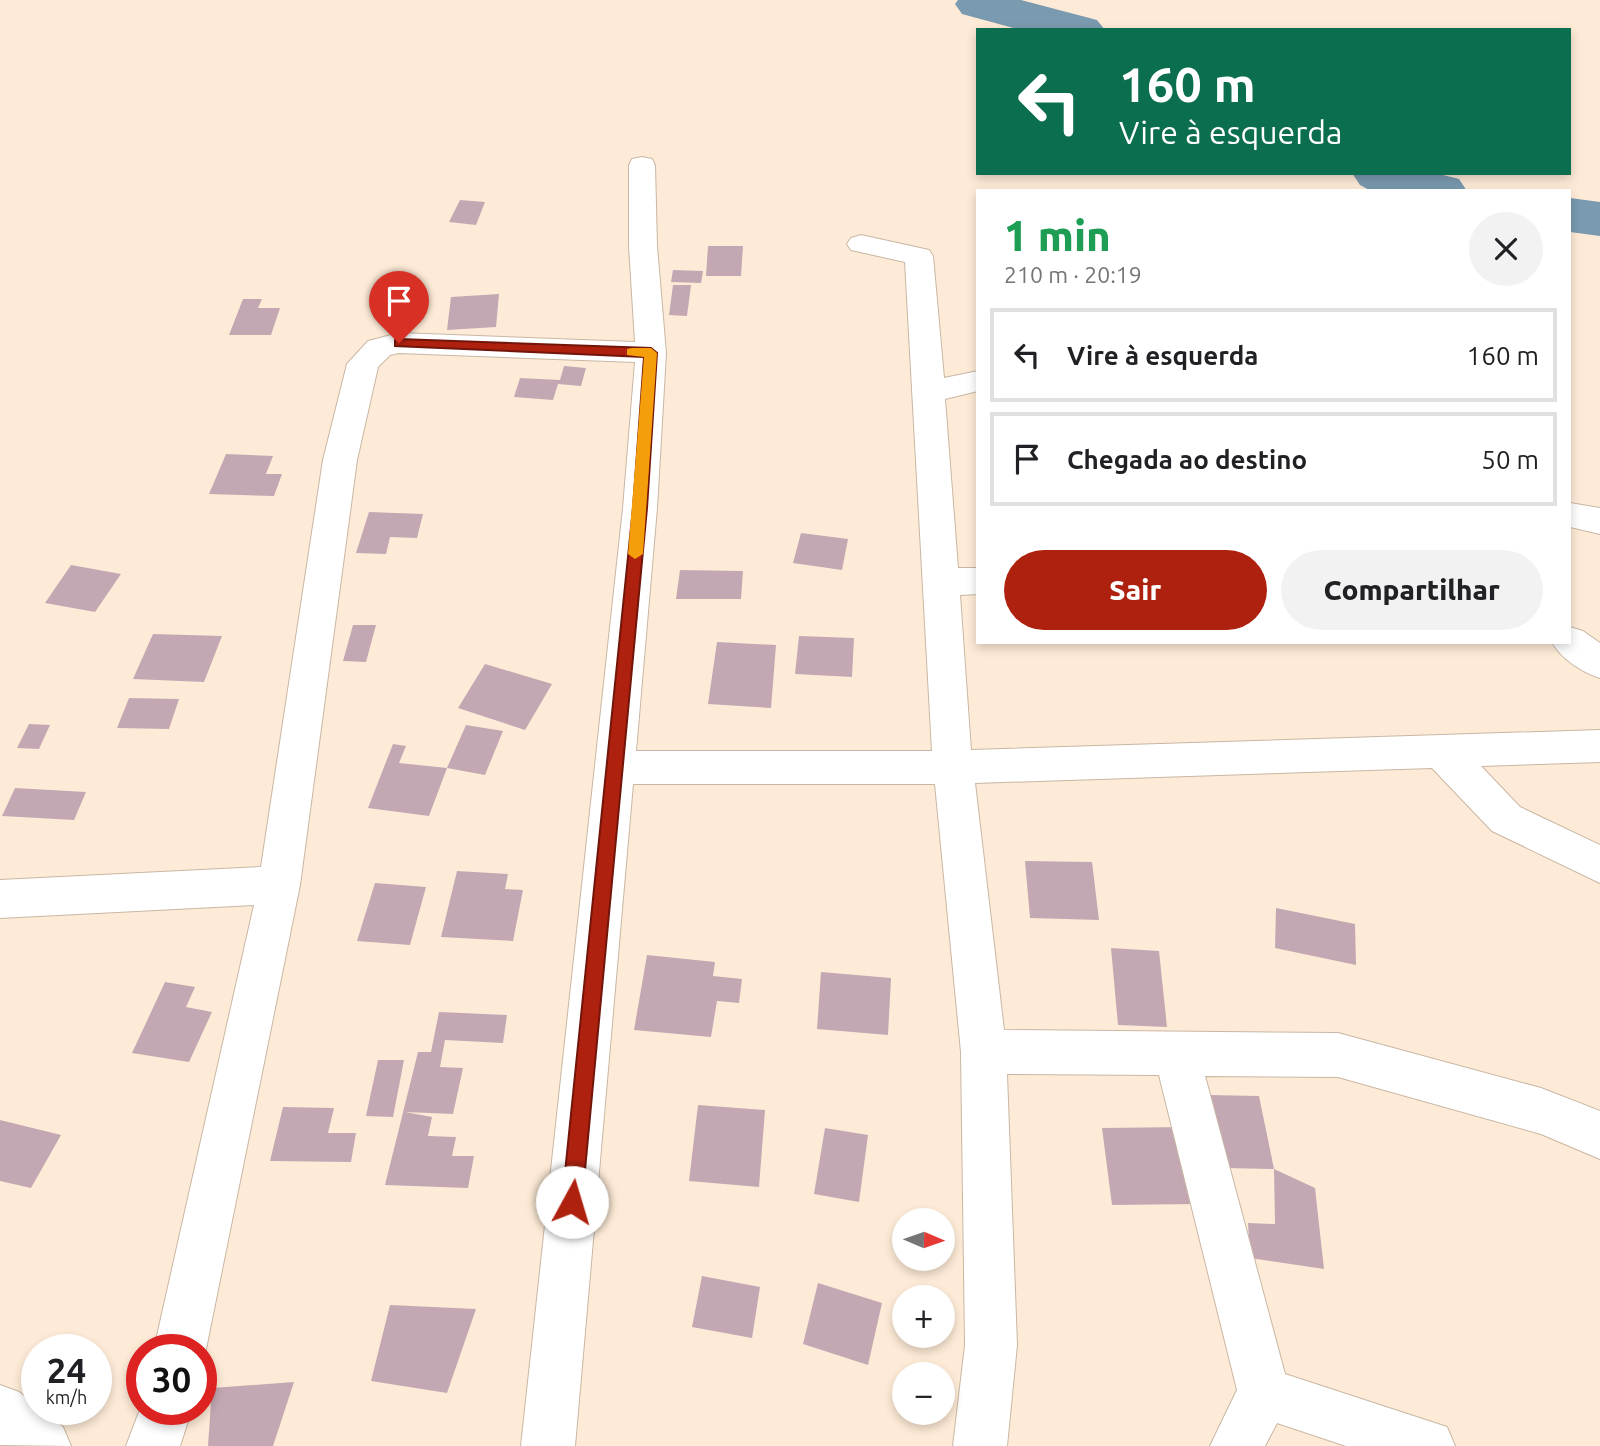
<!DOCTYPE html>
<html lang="pt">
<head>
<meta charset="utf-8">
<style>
  body { margin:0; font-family:Ubuntu,sans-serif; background:#f2f2f2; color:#202124; height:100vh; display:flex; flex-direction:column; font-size:26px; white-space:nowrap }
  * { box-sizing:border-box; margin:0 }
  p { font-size:23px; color:#757577 }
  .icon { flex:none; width:38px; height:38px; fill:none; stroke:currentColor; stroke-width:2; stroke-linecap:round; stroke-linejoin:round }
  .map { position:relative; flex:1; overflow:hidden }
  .details { position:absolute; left:976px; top:189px; width:595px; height:455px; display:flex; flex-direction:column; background:#fff; border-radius:0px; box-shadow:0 4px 10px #0003 }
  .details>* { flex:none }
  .guide { position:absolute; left:976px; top:28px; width:595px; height:147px; border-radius:0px; box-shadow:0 4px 10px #0003; background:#0b6e4f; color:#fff; overflow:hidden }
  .needle { width:46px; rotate:92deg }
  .controls { position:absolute; left:892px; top:1208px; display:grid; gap:14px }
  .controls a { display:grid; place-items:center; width:63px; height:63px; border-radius:50%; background:#fff; box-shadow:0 4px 10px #0003; font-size:35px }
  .speed { position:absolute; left:21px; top:1334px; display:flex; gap:14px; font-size:35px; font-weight:700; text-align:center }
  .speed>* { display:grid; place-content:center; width:91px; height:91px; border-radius:50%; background:#fff; box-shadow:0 4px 10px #0003; line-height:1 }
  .speed small { font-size:18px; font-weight:400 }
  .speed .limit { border:10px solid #d22; background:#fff; color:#111 }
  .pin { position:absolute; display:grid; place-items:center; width:60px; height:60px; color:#fff; margin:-72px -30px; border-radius:50% 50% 50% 0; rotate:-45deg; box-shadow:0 0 7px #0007 }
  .pin .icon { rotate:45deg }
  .me { position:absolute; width:77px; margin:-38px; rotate:6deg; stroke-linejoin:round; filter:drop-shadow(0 0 5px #0008) }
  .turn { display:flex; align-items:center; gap:24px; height:147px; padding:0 28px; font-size:32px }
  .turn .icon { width:91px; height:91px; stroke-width:2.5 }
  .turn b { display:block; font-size:49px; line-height:60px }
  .round { display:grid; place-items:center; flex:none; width:74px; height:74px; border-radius:37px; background:#f2f2f2 }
  .headline { display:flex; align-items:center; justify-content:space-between; height:119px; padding:0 28px }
  h1 { font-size:42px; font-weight:800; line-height:52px; color:#1e9e55 }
  .primary-button { display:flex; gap:14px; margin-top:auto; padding:14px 28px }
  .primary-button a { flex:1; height:80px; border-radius:42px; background:#af210f; color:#fff; font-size:28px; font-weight:800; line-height:80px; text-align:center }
  .primary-button a+a { background:#f2f2f2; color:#202124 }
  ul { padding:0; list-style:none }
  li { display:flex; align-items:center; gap:21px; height:94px; margin:0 14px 10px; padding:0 14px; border:4px solid #e0e0e0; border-radius:0px }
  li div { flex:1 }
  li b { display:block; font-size:26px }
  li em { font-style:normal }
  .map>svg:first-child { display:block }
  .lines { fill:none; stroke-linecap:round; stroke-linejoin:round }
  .river { fill:#7a9aaf; fill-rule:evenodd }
  .building { fill:#c3a8b3 }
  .minor-casing { stroke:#c9b7a3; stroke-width:2 }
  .minor { fill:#fff; fill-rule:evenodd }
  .route { fill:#af210f; stroke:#72150a; stroke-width:2 }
  .slow { fill:#f59e0b }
</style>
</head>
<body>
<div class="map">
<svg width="1600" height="1446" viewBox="0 0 1600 1446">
  <rect width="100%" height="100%" fill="#feebd7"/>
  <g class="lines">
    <g class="river">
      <path d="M958,0H1021L1097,20L1105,30H1021L962,14L955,4Z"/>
      <path d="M1352,173H1435L1459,179L1467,191H1371L1360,185Z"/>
      <path d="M1570,198L1600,202V236L1570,232Z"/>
    </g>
  </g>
  <g class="building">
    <path d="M460,200L485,202L476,225L449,222Z"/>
    <path d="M708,246H743L741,276H706Z"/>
    <path d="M673,270L703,271L701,283L671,282Z"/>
    <path d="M673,285H691L687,316L669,315Z"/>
    <path d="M499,294L496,327L447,330L451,297Z"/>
    <path d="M243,299H262L258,308H280L271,335H229Z"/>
    <path d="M564,366L586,368L581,386L558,384L553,400L514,397L520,378L560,380Z"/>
    <path d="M226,454L273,456L266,474H282L274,496L209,494Z"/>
    <path d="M369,512L423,514L417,538L390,537L386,554L356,553Z"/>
    <path d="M801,533L848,539L842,570L793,563Z"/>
    <path d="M71,565L121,574L95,612L45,603Z"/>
    <path d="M680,570L743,571L741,599H676Z"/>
    <path d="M353,625H376L366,662L343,661Z"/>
    <path d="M153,634L222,636L204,682L133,679Z"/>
    <path d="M799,636L854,638L852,677L795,674Z"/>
    <path d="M717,642L776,645L771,708L708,704Z"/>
    <path d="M485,664L552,684L525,730L458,708Z"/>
    <path d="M129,698L179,699L169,729L117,728Z"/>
    <path d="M29,724L50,725L39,749L17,748Z"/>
    <path d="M466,725L503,731L485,775L447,768Z"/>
    <path d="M393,744L406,746L399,763L447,768L429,816L368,808Z"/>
    <path d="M15,788L86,792L74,820L2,816Z"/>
    <path d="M1025,861L1092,862L1099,920L1030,918Z"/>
    <path d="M457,871L508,874L505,889L523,890L513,941L441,937Z"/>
    <path d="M375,883L426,887L410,945L357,941Z"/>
    <path d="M1276,908L1355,924L1356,965L1275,948Z"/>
    <path d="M1111,948L1159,951L1167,1027L1118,1025Z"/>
    <path d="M647,955L715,962L713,976L742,979L739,1003L717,1001L711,1037L634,1030Z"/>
    <path d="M821,972L891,978L888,1035L817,1029Z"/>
    <path d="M165,982L195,987L186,1007L212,1012L189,1062L132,1053Z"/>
    <path d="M439,1012L507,1015L503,1043L445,1040L440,1067L463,1068L453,1114L405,1112L432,1117L428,1136L456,1137L452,1156H474L468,1188L385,1185L418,1052H431Z"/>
    <path d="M378,1060H404L393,1117L366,1116Z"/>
    <path d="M1209,1095L1259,1096L1274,1169L1223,1168Z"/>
    <path d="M698,1105L765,1110L759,1187L689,1181Z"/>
    <path d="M283,1107L334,1108L328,1133H356L351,1162L270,1161Z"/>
    <path d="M0,1120L61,1135L31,1188L0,1181Z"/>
    <path d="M1185,1127L1198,1204L1112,1205L1102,1128Z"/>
    <path d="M825,1128L868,1135L859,1202L814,1194Z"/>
    <path d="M1274,1169L1315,1188L1324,1269L1250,1258L1248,1223L1275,1224Z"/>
    <path d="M702,1276L760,1287L752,1338L692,1327Z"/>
    <path d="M818,1283L882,1303L868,1365L803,1344Z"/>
    <path d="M390,1305L476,1309L447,1393L371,1381Z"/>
    <path d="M294,1382L273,1446H208L212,1388Z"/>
  </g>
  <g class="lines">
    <defs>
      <g id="minor">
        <path d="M642,157L652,159L655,165L657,246L666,353L657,508L636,751H932L905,262L851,250L847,244L851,238L861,235L929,250L933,256L944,378L978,371V391L945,399L958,568H978V594L960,595L971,750L1600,730V762L1481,766L1520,807L1600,845V883L1492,831L1432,768L975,783L1004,1030L1338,1033L1541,1088L1600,1111V1159L1541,1134L1338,1077L1205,1076L1285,1374L1447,1427L1455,1446H1346L1277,1423L1265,1446H1210L1237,1390L1159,1075L1007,1074L1017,1345L1007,1446H953L965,1345L961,1052L935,784H633L575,1446H521L623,508L635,362L399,353L390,355L378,367L357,460L300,885L206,1349L201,1360V1349H154L254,905L0,918V880L261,867L323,460L347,364L368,341L399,333L635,342L629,246V165L632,159Z"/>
        <path d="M1570,503L1600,508V534L1570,527Z"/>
        <path d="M1570,627L1583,631L1600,643V678C1582,672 1561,659 1552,642H1570Z"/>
        <path d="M0,1385L19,1392L63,1427L71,1446L0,1445Z"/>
        <path d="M142,1404V1409H192L180,1446H126Z"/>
      </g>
    </defs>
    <use href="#minor" class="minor-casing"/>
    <use href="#minor" class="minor"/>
  </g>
  <path class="route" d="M399,339L651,348L657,353L647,508L582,1202L579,1209L572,1212L564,1209L562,1202L633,508L644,357L395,346V340Z"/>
  <path class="slow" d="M632,348H651L657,353L643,554L635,559L628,554L644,357L627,355V349Z"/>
</svg>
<div class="controls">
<a><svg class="needle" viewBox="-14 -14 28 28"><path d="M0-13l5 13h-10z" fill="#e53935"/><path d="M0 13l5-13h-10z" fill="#757577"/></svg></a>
<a>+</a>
<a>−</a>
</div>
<div class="speed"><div>24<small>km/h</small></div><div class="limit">30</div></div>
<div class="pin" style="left:399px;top:343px;background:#d93025"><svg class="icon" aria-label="arrive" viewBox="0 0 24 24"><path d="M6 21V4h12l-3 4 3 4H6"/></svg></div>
<svg class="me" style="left:572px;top:1202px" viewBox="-20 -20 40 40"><circle r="19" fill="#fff"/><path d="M0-13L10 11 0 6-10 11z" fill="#af210f"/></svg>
<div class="guide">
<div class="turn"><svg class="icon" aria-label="left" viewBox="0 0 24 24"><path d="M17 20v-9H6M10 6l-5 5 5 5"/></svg><div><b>160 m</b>Vire à esquerda</div></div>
</div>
<section class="details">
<div class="headline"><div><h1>1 min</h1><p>210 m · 20:19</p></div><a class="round"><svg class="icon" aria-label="close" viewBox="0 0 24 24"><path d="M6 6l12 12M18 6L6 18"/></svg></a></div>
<ul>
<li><svg class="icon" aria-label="left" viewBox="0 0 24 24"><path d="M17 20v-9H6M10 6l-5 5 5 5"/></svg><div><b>Vire à esquerda</b></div><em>160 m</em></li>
<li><svg class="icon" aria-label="arrive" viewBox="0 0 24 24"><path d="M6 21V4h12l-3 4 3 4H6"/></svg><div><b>Chegada ao destino</b></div><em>50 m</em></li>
</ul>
<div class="primary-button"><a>Sair</a><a>Compartilhar</a></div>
</section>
</div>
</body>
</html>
